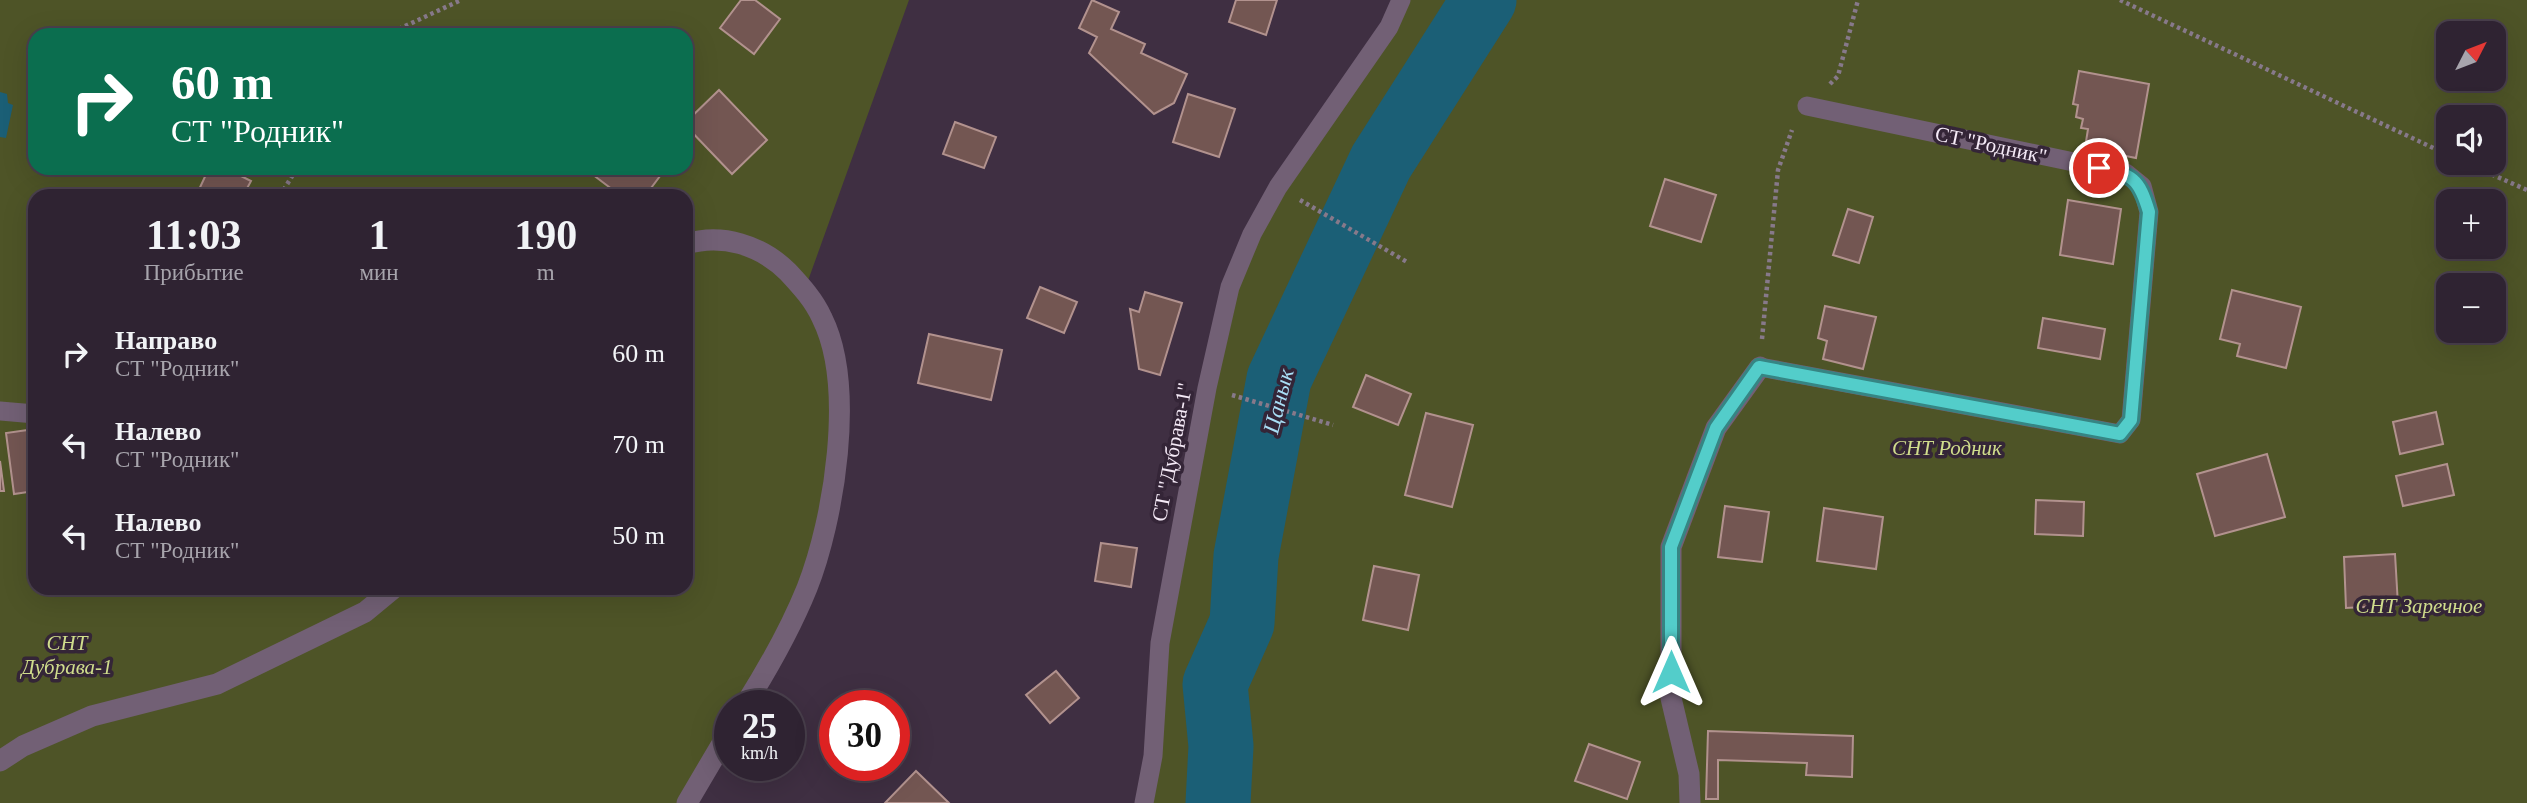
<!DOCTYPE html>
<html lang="ru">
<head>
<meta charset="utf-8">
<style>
  body { margin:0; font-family:"Times New Roman",serif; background:#372b3a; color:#f1f3f6; height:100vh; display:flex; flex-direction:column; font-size:26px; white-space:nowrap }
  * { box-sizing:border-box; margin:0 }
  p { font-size:23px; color:#a7a4ac }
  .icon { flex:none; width:38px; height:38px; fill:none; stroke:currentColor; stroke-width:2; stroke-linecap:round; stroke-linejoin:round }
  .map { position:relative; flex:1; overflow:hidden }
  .side { position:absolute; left:28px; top:189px; width:665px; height:406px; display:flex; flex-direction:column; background:#2f2332; border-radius:21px; box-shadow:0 7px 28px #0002,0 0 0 2px #4a404d }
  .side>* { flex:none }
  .top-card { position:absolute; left:28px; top:28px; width:665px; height:147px; border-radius:21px; box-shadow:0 7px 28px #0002,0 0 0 2px #4a404d; background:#0b6e4f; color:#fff; overflow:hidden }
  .needle { width:46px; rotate:48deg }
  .controls { position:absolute; left:2436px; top:21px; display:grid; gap:14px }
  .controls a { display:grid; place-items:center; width:70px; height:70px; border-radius:14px; background:#2f2332; box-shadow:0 7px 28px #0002,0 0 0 2px #4a404d; font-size:35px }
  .speed { position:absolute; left:714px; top:690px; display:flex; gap:14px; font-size:35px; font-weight:700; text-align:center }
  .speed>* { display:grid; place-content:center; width:91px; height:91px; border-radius:50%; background:#2f2332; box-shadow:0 7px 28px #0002,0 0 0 2px #4a404d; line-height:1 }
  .speed small { font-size:18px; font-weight:400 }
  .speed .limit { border:10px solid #d22; background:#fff; color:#111 }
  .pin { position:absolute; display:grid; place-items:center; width:60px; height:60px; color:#fff; margin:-30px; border:4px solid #fff; border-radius:50%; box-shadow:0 2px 7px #0007 }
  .me { position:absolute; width:77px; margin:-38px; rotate:0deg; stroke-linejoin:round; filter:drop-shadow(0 0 5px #0008) }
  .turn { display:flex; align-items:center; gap:24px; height:147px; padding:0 28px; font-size:32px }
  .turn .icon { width:91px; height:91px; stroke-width:2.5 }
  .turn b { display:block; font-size:49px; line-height:60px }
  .eta { display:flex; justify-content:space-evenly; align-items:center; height:119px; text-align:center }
  .eta b { font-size:42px; font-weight:700; line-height:49px }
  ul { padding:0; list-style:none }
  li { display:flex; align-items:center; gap:21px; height:91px; padding:0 28px }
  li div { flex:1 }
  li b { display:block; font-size:26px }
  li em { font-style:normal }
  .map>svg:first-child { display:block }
  .green { fill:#4e5427; fill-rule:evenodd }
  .water { fill:#1b5f76 }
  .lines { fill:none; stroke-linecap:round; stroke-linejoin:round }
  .river { stroke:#1b5f76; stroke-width:65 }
  .building { fill:#735652; stroke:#b2928e; stroke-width:2 }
  .path { stroke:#87798a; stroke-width:4.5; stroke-dasharray:3.5 3.5; stroke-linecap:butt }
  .lane { stroke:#726075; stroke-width:19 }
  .street { stroke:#726075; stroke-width:21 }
  .secondary { stroke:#726075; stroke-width:21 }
  .route-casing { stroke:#368583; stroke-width:18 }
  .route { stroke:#53cdca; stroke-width:12 }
  .labels { text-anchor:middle; stroke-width:7; stroke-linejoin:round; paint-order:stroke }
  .street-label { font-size:21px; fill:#f5eaf7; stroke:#342537 }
  .park-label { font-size:21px; font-style:italic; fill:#d0dd8c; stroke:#342537 }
  .water-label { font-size:23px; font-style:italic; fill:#a9def5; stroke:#342537 }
</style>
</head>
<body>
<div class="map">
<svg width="2527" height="803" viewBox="0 0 2527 803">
  <rect width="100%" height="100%" fill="#3f2f42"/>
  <g class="green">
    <path d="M0,0H909L805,289L836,360L823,532L745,705H730V730L687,803H0ZM35,35H686V168H35ZM35,196H686V588H35Z"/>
    <path d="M1401,0H2527V803H1144L1207,388L1252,234ZM2448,33H2494V79H2448ZM2448,117H2494V163H2448ZM2448,201H2494V247H2448ZM2448,285H2494V331H2448Z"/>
  </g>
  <path class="water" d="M0,92L7,94L8,103L13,105L6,138L0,137Z"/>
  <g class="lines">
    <path class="river" d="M1218,803L1221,746L1215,684L1242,623L1246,556L1279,379L1381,162L1484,0"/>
  </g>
  <g class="building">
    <path d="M741,0H755L780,19L754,54L720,28Z"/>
    <path d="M1092,0L1119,12L1111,29L1145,44L1141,53L1187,74L1174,103L1154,114L1089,53L1097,37L1079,28Z"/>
    <path d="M1236,0H1277L1266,35L1229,22Z"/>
    <path d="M2079,71L2149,84L2136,158L2085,148L2088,129L2081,128L2083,119L2076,117L2078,105L2073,104Z"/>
    <path d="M719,90L767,140L732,174L686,126V122Z"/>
    <path d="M1188,94L1235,109L1219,157L1173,142Z"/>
    <path d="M955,122L996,137L984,168L943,154Z"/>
    <path d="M209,168H225L251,181L243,196H196Z"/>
    <path d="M584,168H659L663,172L645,196H621Z"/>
    <path d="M1665,179L1716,195L1701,242L1650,226Z"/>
    <path d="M2068,200L2121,209L2113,264L2060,255Z"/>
    <path d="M1848,209L1873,217L1859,263L1833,255Z"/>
    <path d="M1040,287L1077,302L1064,333L1027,318Z"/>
    <path d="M2232,290L2301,307L2286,368L2237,356L2240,344L2220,339Z"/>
    <path d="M1145,292L1182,303L1160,375L1139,369L1130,309L1139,312Z"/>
    <path d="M1825,306L1876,317L1863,369L1823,359L1827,341L1818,338Z"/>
    <path d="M2043,318L2105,329L2100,359L2038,348Z"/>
    <path d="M929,334L1002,350L991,400L918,383Z"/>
    <path d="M1366,375L1411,394L1398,425L1353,407Z"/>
    <path d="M2436,412L2443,444L2400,454L2393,422Z"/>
    <path d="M1426,413L1473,425L1452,507L1405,495Z"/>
    <path d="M35,429V491L14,494L6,433Z"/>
    <path d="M2267,454L2285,517L2215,536L2197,474Z"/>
    <path d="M0,461L4,491H0Z"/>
    <path d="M2447,464L2454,495L2403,506L2396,476Z"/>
    <path d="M2036,500L2084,502L2083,536L2035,534Z"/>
    <path d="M1725,506L1769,512L1762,562L1718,557Z"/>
    <path d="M1824,508L1883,517L1876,569L1817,561Z"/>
    <path d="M1101,543L1137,548L1131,587L1095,581Z"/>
    <path d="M2395,554L2398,605L2346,608L2344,557Z"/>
    <path d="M1374,566L1419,575L1408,630L1363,620Z"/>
    <path d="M1056,671L1079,698L1050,723L1026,695Z"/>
    <path d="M1708,731L1853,736L1852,777L1806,775L1807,763L1718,760V799H1706Z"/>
    <path d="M1589,744L1640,762L1627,799L1575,781Z"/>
    <path d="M916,771L949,803H885Z"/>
  </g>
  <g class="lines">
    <g class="path">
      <path d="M2120,0L2448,155"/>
      <path d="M386,35L461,0"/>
      <path d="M1830,84L1838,76L1858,0"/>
      <path d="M2466,163L2527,190"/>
      <path d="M280,196L297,168"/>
      <path d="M1300,200L1407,262"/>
      <path d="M1762,339L1778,170L1792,130"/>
      <path d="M1232,395L1333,425"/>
    </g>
    <g class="lane">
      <path d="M1760,367L2120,434L2131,420L2149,212L2142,186L2126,173L1807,106"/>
      <path d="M0,411L35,414"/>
      <path d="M1144,803L1153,756L1160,643L1207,388L1230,287L1252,234L1278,187L1389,27L1401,0"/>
    </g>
    <path class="street" d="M1690,803L1689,774L1671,698V547L1716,428L1760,367"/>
    <g class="secondary">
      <path d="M686,244C722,233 761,245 788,272C801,286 814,300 822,318C856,386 834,520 807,588C790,630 769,667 745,705"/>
      <path d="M0,761L23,746L92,716L217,684L365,612L394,588"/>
      <path d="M687,803L730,730"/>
    </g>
  </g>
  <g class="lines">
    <defs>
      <path id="route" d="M1671,672V547L1716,428L1759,367L2120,434L2131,420L2149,212C2139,178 2133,175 2099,168"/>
    </defs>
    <use href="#route" class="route-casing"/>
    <use href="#route" class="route"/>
  </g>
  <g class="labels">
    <g class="street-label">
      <text transform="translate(1991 145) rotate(12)" y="7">СТ "Родник"</text>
      <text transform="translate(1172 452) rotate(-79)" y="7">СТ "Дубрава-1"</text>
    </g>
    <g class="park-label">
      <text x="1947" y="455">СНТ Родник</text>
      <text x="2419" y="613">СНТ Заречное</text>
      <text x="67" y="650">СНТ<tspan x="67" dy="24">Дубрава-1</tspan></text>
    </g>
    <g class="water-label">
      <text transform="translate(1278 401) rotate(-76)" y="8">Цанык</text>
    </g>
  </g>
</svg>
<div class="controls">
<a><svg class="needle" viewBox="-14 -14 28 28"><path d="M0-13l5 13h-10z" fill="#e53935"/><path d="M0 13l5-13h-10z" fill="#a7a4ac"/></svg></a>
<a><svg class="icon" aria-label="sound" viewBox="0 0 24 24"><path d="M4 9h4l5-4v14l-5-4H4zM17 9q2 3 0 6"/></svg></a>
<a>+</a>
<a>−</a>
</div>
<div class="speed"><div>25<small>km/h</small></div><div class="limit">30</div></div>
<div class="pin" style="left:2099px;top:168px;background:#d93025"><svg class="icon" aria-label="arrive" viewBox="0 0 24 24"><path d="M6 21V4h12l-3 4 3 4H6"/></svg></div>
<svg class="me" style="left:1671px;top:672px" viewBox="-20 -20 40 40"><path d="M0-17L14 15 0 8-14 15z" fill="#53cdca" stroke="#fff" stroke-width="4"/></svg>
<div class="top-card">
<div class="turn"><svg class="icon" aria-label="right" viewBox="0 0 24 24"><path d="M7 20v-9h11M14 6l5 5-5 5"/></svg><div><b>60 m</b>СТ &quot;Родник&quot;</div></div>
</div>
<section class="side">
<div class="eta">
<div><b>11:03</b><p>Прибытие</p></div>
<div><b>1</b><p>мин</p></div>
<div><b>190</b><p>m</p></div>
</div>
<ul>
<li><svg class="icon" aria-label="right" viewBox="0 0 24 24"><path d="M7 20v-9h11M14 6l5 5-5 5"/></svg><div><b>Направо</b><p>СТ &quot;Родник&quot;</p></div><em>60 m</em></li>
<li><svg class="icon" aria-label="left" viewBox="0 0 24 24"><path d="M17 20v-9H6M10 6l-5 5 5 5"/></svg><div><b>Налево</b><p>СТ &quot;Родник&quot;</p></div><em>70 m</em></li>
<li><svg class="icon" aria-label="left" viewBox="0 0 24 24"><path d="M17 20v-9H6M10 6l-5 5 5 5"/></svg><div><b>Налево</b><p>СТ &quot;Родник&quot;</p></div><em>50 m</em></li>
</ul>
</section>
</div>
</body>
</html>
